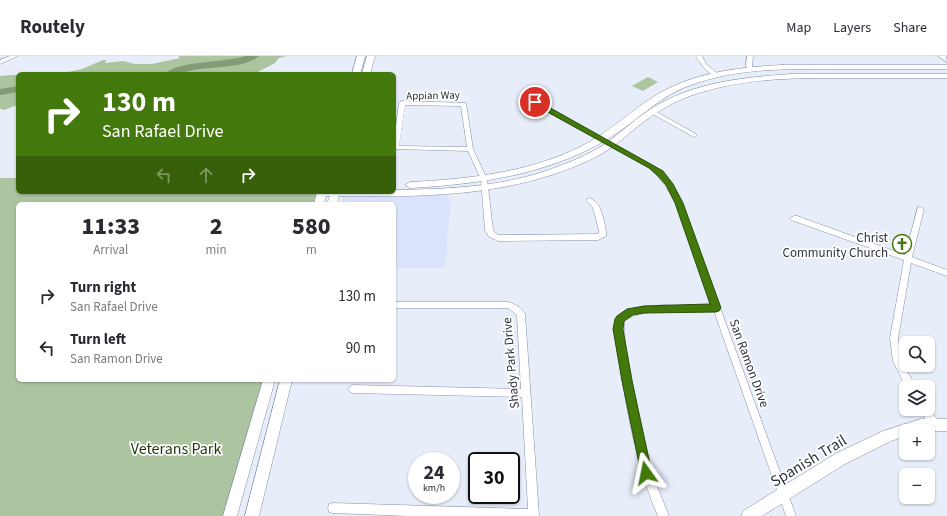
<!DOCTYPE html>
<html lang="en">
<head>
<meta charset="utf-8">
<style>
  body { margin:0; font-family:"Source Sans 3",sans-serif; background:#f7f7f7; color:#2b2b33; height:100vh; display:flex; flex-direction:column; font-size:15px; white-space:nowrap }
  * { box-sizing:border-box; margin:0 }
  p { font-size:13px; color:#7c7c81 }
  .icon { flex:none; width:22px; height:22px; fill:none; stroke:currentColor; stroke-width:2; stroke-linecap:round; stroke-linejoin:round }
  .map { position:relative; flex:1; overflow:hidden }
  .panel { position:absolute; left:16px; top:146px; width:380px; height:180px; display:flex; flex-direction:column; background:#fff; border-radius:6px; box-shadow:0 1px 3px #0004 }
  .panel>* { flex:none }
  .guide { position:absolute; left:16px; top:16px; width:380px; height:122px; border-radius:6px; box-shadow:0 1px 3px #0004; background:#43790c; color:#fff; overflow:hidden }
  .tools { position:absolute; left:899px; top:280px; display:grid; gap:8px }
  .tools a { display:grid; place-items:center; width:36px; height:36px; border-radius:6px; background:#fff; box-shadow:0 1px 3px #0004; font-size:20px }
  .speed { position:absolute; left:408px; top:396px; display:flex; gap:8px; font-size:20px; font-weight:700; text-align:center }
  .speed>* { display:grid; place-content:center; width:52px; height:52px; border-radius:50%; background:#fff; box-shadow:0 1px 3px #0004; line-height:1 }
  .speed small { font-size:10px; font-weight:400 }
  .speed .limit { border:2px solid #111; border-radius:6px; background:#fff; color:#111 }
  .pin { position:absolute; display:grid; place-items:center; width:34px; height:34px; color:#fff; margin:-17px; border:2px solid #fff; border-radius:50%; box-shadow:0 1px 4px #0007 }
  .me { position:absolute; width:44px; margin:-22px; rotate:348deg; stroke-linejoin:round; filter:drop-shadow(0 0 3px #0008) }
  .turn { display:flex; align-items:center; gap:14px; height:84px; padding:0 20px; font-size:18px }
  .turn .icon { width:52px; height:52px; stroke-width:2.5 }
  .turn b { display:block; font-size:28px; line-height:34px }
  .lanes { display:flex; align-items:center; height:38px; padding:0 20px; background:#0003; justify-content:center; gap:20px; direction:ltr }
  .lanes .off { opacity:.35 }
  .eta { display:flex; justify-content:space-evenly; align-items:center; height:68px; text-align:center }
  .eta b { font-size:24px; font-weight:800; line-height:28px }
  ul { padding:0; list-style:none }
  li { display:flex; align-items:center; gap:12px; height:52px; padding:0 20px }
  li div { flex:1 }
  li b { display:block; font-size:15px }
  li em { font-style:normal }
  header { display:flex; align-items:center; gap:24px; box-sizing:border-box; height:56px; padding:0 20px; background:#fff; border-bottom:1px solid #e1e1e2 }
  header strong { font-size:19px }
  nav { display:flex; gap:22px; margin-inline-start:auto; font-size:14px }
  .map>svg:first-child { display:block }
  .built { fill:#dae3fa }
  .green { fill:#adc4a1 }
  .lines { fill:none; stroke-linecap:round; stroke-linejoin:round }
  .river { fill:#849c75; fill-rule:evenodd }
  .street-casing { stroke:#848fab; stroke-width:1 }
  .secondary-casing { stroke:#848fab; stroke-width:1 }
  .street { fill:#fff; fill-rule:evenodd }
  .secondary { fill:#fff; fill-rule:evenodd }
  .route { fill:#43790c; stroke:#2c4f08 }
  .labels { text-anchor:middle; stroke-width:3.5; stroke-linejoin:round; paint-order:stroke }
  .far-street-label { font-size:11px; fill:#2e323e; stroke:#fff }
  .poi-label { font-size:13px; fill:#2e323e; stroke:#fff; text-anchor:end }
  .street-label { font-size:13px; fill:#2e323e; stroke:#fff }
  .near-park-label { font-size:16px; fill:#1f370c; stroke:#fff }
  .near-street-label { font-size:16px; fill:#2e323e; stroke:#fff }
</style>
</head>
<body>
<header>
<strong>Routely</strong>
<nav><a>Map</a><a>Layers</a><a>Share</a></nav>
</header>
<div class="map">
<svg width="947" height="460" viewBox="0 0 947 460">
  <rect width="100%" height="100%" fill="#e8edfa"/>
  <path class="built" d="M348,139H446L451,144L445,212H394V148H340L341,143Z"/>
  <g class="green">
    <path d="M178,0H286L279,2L275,7L254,18H59L82,13L103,4H106L105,7L123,5L135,8H152L180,2Z"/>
    <path d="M12,19H18V55L16,54V50H15L4,54L0,53V20Z"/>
    <path d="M648,21L658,26L643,35L632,30Z"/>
    <path d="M0,122H18V136H322L319,148H18V324H269L230,460H0Z"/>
  </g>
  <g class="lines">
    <g class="river">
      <path d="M245,0H259C248,11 214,11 199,13C187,15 177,18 165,18C178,4 226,7 245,0Z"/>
      <path d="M18,30V36L0,39V33Z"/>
    </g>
    <defs>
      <g id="street">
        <path d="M10,0H18L0,8V4Z"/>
        <path d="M696,0H702L706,8L718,18V20C708,20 701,8 696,0Z"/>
        <path d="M747,0H753L752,10L754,13L753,14H749L746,10Z"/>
        <path d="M402,45L466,47L473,93L487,123L493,174L495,177L499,179L597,178L599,177V175L593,152L586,144L589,142C593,143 597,147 599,150C602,156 607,174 606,180L598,184L498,185L489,181L485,174L481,123L468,95L394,93V84L399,47ZM405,49L461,50L467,91L399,90Z"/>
        <path d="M535,45L654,110C667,120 675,132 682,147L796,460H786L714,255C688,256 646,250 624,265L625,287L644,387L655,425L669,460H658C634,405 626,346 616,287C615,280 613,269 616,263C623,245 694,249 711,249L676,147L665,129L650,112L533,48V46Z"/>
        <path d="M653,54L696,78L697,79L694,81L692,80L651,57L650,56Z"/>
        <path d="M918,151H920L924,153L912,201L947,214V220L911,207L898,282L901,305L916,331H906L893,305L890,282L904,204L791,164L790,162L794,160H797L905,199Z"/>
        <path d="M394,246H508C515,248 521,251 525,258L539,460H408L333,457L329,456L328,452L329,448L333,447L528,453L522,341L353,337L350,336L348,333L350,330L353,329L521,333L517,259L508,252H394Z"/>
        <path d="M928,350L940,368L938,371L935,373C928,370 923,359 920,353H928Z"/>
      </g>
      <g id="secondary">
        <path d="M357,0H365L360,18H352Z"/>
        <path d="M367,0H375L370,18H362Z"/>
        <path d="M938,0H946L947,6Z"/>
        <path d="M783,9H947V13C910,13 872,13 835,13C789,13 741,12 697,27C660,38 639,64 608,83C547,119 480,128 410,132L405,129L410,126C468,123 525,117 578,92C609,77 630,55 658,38C695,16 741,11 783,9Z"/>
        <path d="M792,18H947V22C912,22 877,22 842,22C796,22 750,22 706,35C685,40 664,51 646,64C630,76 616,90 598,100C517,141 427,141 339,140L337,148H327L330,140H326L324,148H314L317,136H394V134C449,133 507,131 559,110C576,104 593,96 608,86C623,75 637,61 654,51C695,26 745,21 792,18Z"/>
        <path d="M263,324H275L237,460H223Z"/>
        <path d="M280,324H292L259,460H245Z"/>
        <path d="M921,363H947V375H906V380L891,385L845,408L762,460H741L743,455L835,398L883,375Z"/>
      </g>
    </defs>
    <use href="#street" class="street-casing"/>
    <use href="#secondary" class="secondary-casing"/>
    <use href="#street" class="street"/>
    <use href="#secondary" class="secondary"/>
  </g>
  <path class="route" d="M533,45H538L663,115L673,128L683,147L721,252L719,255L716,256L644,257L633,259L624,265L623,273L632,325L652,417L651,421L646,422L642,421L641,417L622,325L613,273L615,263L617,260L627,253L644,250L710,248L675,147L666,129L657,119L649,112L533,48Z"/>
  <defs>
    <symbol id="church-ring" viewBox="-11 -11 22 22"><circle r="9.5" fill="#fff" stroke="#43790c" stroke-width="1.5"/><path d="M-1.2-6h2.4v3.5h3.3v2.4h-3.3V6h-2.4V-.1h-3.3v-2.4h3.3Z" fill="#43790c"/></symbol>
  </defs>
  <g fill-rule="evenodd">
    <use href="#church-ring" x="891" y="177" width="22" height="22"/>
  </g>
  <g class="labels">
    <g class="far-street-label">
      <text transform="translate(433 39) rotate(-1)" y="4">Appian Way</text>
    </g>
    <g class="poi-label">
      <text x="888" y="186">Christ<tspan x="888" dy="15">Community Church</tspan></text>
    </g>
    <g class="street-label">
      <text transform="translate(510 307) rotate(-95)" y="5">Shady Park Drive</text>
      <text transform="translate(750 307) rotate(70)" y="5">San Ramon Drive</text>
    </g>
    <g class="near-park-label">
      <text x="176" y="398">Veterans Park</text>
    </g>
    <g class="near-street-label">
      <text transform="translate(808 404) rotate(-31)" y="6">Spanish Trail</text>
    </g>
  </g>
</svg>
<div class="tools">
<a><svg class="icon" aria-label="search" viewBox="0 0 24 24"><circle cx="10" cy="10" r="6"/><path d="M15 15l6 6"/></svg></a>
<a><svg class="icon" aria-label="layers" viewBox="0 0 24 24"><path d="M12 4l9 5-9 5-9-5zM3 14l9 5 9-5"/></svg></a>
<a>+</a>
<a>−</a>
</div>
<div class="speed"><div>24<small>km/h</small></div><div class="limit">30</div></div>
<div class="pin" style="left:535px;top:46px;background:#d93025"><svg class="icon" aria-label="arrive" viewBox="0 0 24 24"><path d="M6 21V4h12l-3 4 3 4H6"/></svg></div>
<svg class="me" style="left:646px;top:417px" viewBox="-20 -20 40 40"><path d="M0-17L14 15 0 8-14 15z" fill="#43790c" stroke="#fff" stroke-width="4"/></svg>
<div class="guide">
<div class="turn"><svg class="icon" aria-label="right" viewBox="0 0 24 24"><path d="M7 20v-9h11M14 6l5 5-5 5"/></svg><div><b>130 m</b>San Rafael Drive</div></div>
<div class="lanes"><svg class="icon off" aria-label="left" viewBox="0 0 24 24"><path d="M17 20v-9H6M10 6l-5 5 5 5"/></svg><svg class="icon off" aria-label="ahead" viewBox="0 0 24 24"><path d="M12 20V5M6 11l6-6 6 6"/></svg><svg class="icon" aria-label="right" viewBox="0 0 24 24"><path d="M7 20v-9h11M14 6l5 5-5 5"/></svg></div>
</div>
<section class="panel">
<div class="eta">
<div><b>11:33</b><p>Arrival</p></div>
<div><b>2</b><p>min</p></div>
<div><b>580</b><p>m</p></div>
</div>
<ul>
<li><svg class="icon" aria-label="right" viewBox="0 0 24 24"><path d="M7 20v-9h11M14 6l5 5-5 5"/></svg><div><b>Turn right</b><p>San Rafael Drive</p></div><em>130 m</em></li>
<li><svg class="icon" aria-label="left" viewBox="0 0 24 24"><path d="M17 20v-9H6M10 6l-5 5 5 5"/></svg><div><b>Turn left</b><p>San Ramon Drive</p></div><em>90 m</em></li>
</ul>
</section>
</div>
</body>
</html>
